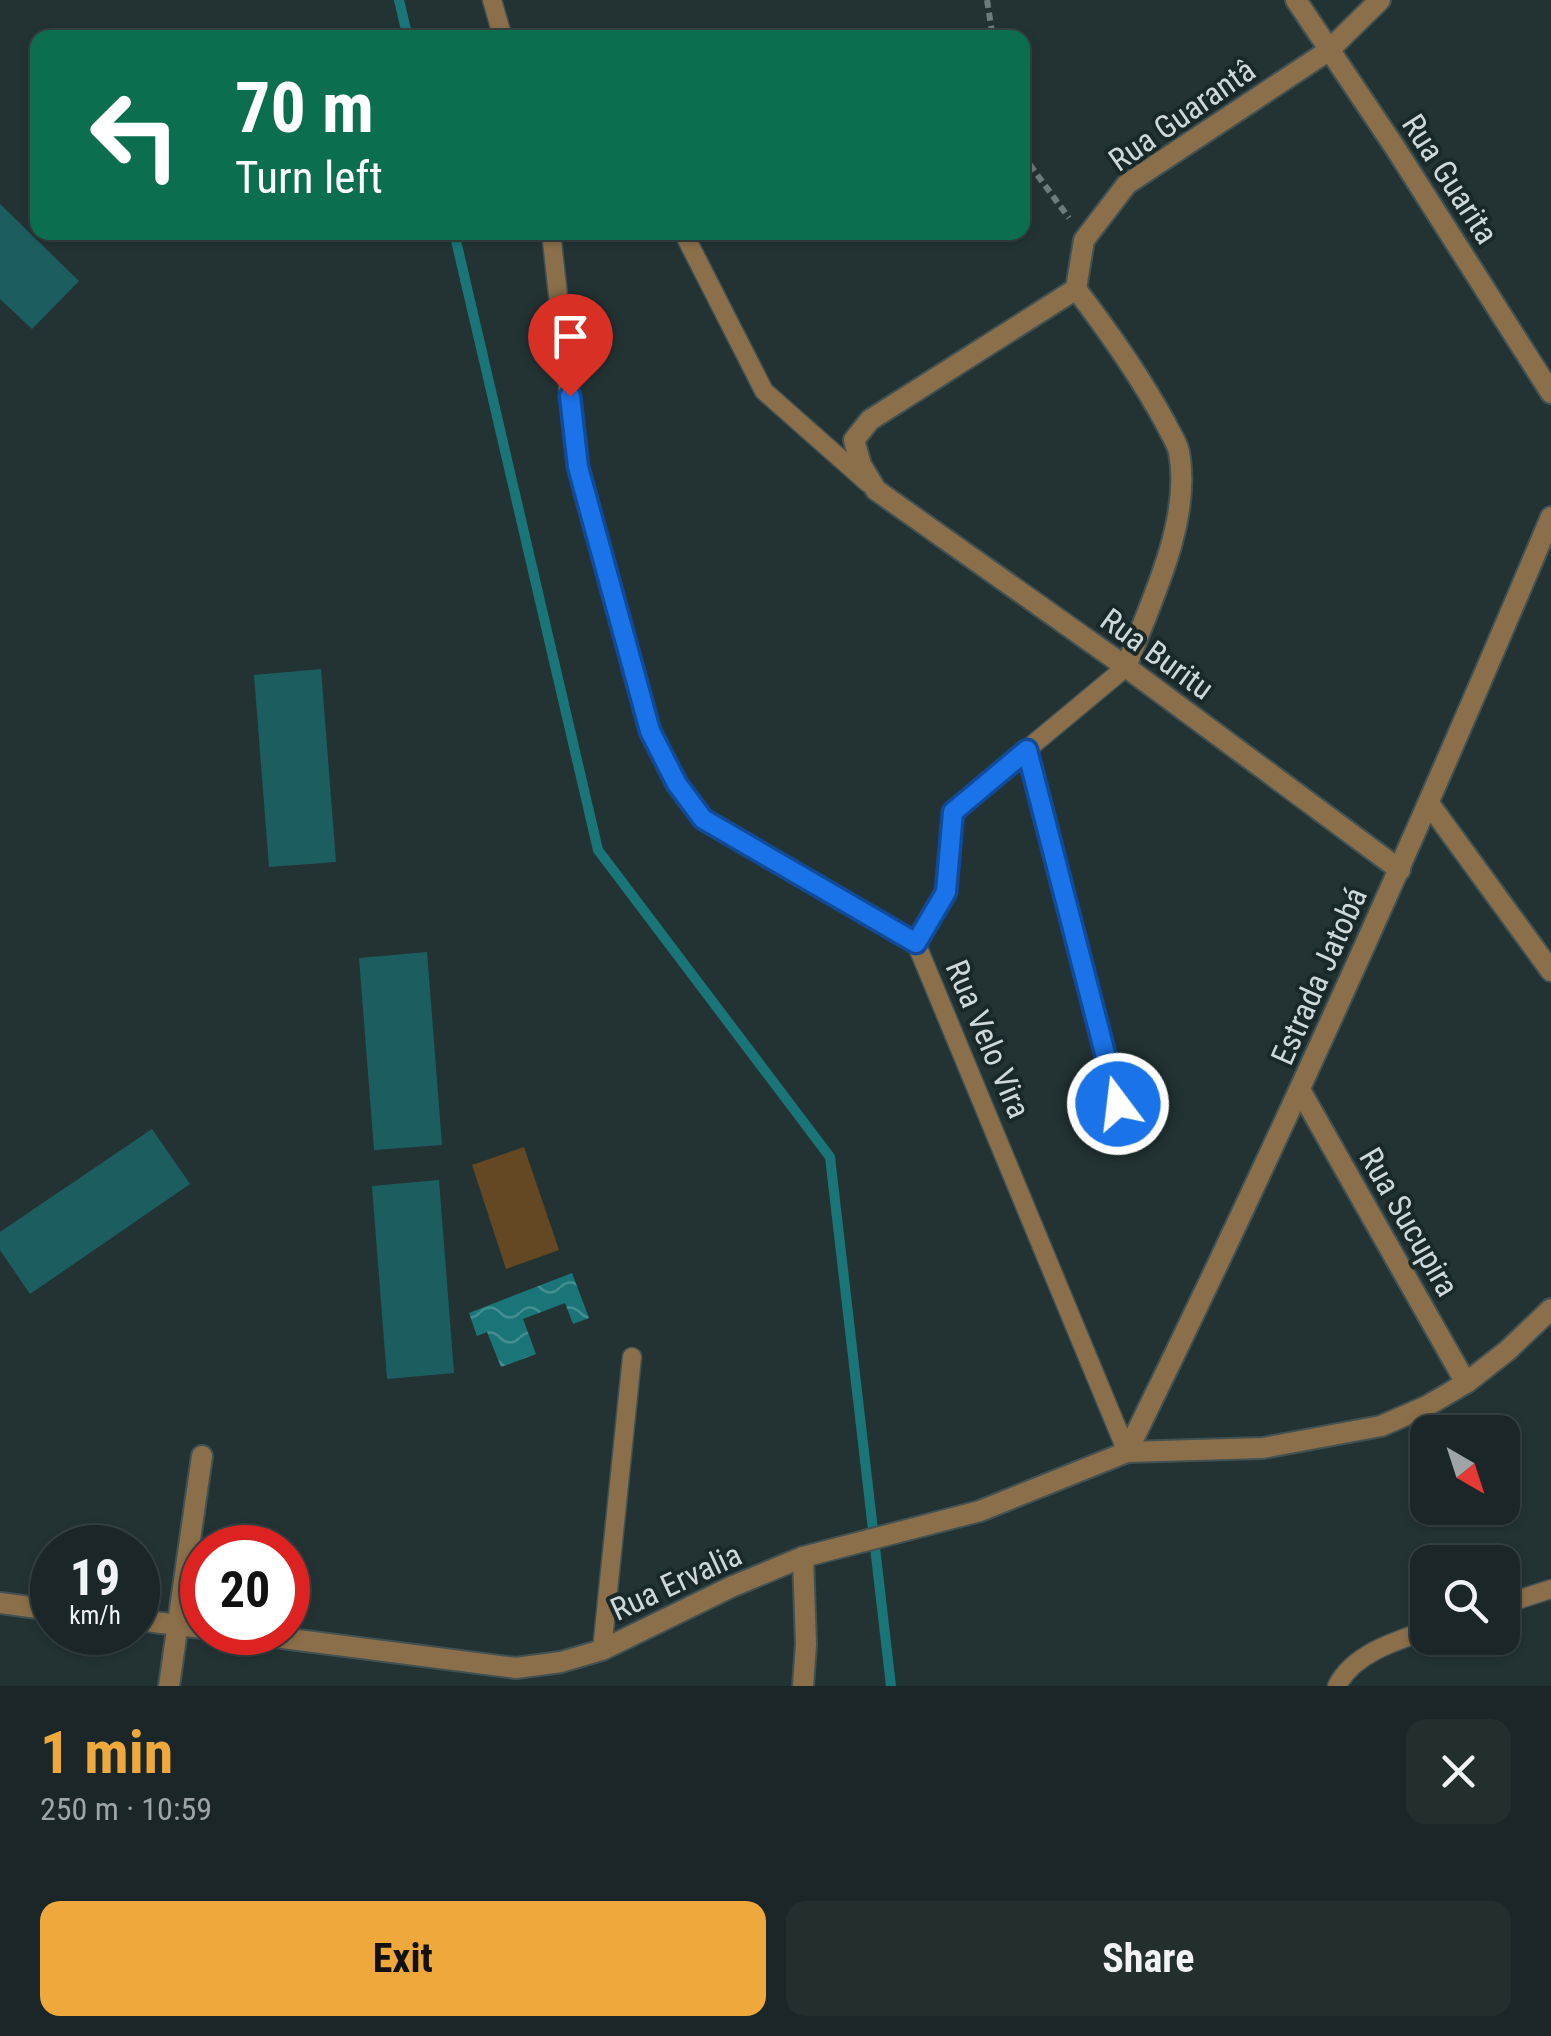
<!DOCTYPE html>
<html lang="en">
<head>
<meta charset="utf-8">
<style>
  body { margin:0; font-family:"Roboto Condensed",sans-serif; background:#232e2f; color:#f1f3f6; height:100vh; display:flex; flex-direction:column; font-size:38px; white-space:nowrap }
  * { box-sizing:border-box; margin:0 }
  p { font-size:32px; color:#9fa5a7 }
  .icon { flex:none; width:55px; height:55px; fill:none; stroke:currentColor; stroke-width:2; stroke-linecap:round; stroke-linejoin:round }
  .map { position:relative; height:1686px; overflow:hidden }
  .panel { display:flex; flex-direction:column; background:#1a2627; flex:1 }
  .panel>* { flex:none }
  .banner { position:absolute; left:30px; top:30px; width:1000px; height:210px; border-radius:20px; box-shadow:0 2px 8px #0004,0 0 0 2px #384344; background:#0b6e4f; color:#fff; overflow:hidden }
  .needle { width:65px; rotate:141deg }
  .tools { position:absolute; left:1410px; top:1415px; display:grid; gap:20px }
  .tools a { display:grid; place-items:center; width:110px; height:110px; border-radius:20px; background:#1a2627; box-shadow:0 2px 8px #0004,0 0 0 2px #384344; font-size:50px }
  .speed { position:absolute; left:30px; top:1525px; display:flex; gap:20px; font-size:50px; font-weight:700; text-align:center }
  .speed>* { display:grid; place-content:center; width:130px; height:130px; border-radius:50%; background:#1a2627; box-shadow:0 2px 8px #0004,0 0 0 2px #384344; line-height:1 }
  .speed small { font-size:25px; font-weight:400 }
  .speed .limit { border:15px solid #d22; background:#fff; color:#111 }
  .pin { position:absolute; display:grid; place-items:center; width:85px; height:85px; color:#fff; margin:-102px -42px; border-radius:50% 50% 50% 0; rotate:-45deg; box-shadow:0 0 10px #0007 }
  .pin .icon { rotate:45deg }
  .me { position:absolute; width:110px; margin:-55px; rotate:345deg; stroke-linejoin:round; filter:drop-shadow(0 0 8px #0008) }
  .turn { display:flex; align-items:center; gap:35px; height:210px; padding:0 40px; font-size:45px }
  .turn .icon { width:130px; height:130px; stroke-width:2.5 }
  .turn b { display:block; font-size:70px; line-height:85px }
  .round { display:grid; place-items:center; flex:none; width:105px; height:105px; border-radius:20px; background:#232e2f }
  .head { display:flex; align-items:center; justify-content:space-between; height:170px; padding:0 40px }
  h1 { font-size:60px; font-weight:700; line-height:75px; color:#eea83c }
  .action { display:flex; gap:20px; margin-top:auto; padding:20px 40px }
  .action a { flex:1; height:115px; border-radius:20px; background:#eea83c; color:#111; font-size:40px; font-weight:700; line-height:115px; text-align:center }
  .action a+a { background:#232e2f; color:#f1f3f6 }
  .map>svg:first-child { display:block }
  .park { fill:#634823 }
  .water { fill:url(#water-waves) }
  .lines { fill:none; stroke-linecap:round; stroke-linejoin:round }
  .stream { stroke:#197578; stroke-width:10 }
  .building { fill:#1c5e60 }
  .lane-casing { stroke:#425152; stroke-width:21 }
  .street-casing { stroke:#425152; stroke-width:24 }
  .path { stroke:#6e7b7c; stroke-width:6; stroke-dasharray:8 5; stroke-linecap:butt }
  .lane { stroke:#8b6f4a; stroke-width:18 }
  .street { stroke:#8b6f4a; stroke-width:20 }
  .route-casing { stroke:#114b97; stroke-width:25 }
  .route { stroke:#1a73e8; stroke-width:18 }
  .labels { text-anchor:middle; stroke-width:8; stroke-linejoin:round; paint-order:stroke }
  .street-label { font-size:32px; fill:#ced8d8; stroke:#19292a }
</style>
</head>
<body>
<div class="map">
<svg width="1551" height="1686" viewBox="0 0 1551 1686">
  <defs>
    <pattern id="water-waves" width="16" height="10" patternUnits="userSpaceOnUse" patternTransform="scale(2.5)"><rect width="16" height="10" fill="#197578"/><path d="M0 5q4-4 8 0t8 0" fill="none" stroke="#448e91"/></pattern>
  </defs>
  <rect width="100%" height="100%" fill="#233334"/>
  <path class="park" d="M524,1147L559,1250L506,1269L472,1165Z"/>
  <path class="water" d="M572,1273L589,1318L573,1324L565,1303L523,1319L536,1354L501,1367L487,1332L477,1336L469,1313Z"/>
  <g class="lines">
    <g class="stream">
      <path d="M399,0L408,38"/>
      <path d="M454,232L598,850L830,1157L891,1686"/>
    </g>
  </g>
  <g class="building">
    <path d="M0,204L79,281L32,329L0,299Z"/>
    <path d="M321,669L336,862L269,867L254,675Z"/>
    <path d="M427,952L442,1145L374,1150L359,958Z"/>
    <path d="M152,1129L190,1184L30,1294L0,1250V1232Z"/>
    <path d="M439,1180L454,1373L387,1379L372,1186Z"/>
  </g>
  <g class="lines">
    <defs>
      <g id="lane">
        <path d="M492,0L503,38"/>
        <path d="M551,232L577,467L650,731L677,784L703,819L916,943L1127,1452"/>
        <path d="M683,232L764,391L868,483"/>
        <path d="M1027,750L1118,1104"/>
        <path d="M916,943L945,892L953,811L1126,667"/>
        <path d="M1502,1605L1551,1589"/>
        <path d="M602,1650L632,1357"/>
        <path d="M1337,1686C1353,1654 1395,1641 1428,1630"/>
      </g>
      <g id="street">
        <path d="M1296,0L1394,146L1551,393"/>
        <path d="M1380,0L1328,51L1127,184L1084,240L1076,289L870,420L854,440L861,465L876,490L1126,667L1400,870"/>
        <path d="M1076,289C1109,332 1140,376 1166,424C1170,433 1177,442 1179,452C1192,521 1150,603 1126,667"/>
        <path d="M1430,805L1551,971"/>
        <path d="M1300,1090L1466,1383"/>
        <path d="M1127,1452C1278,1145 1418,833 1551,517"/>
        <path d="M0,1603L52,1610"/>
        <path d="M138,1620L202,1628"/>
        <path d="M235,1632L516,1668L561,1662L602,1650L731,1587L803,1557L980,1511L1127,1452L1263,1448L1381,1426L1427,1406L1466,1383L1507,1351L1551,1309"/>
        <path d="M169,1686L202,1456"/>
        <path d="M803,1686L806,1644L803,1557"/>
      </g>
    </defs>
    <use href="#lane" class="lane-casing"/>
    <use href="#street" class="street-casing"/>
    <g class="path">
      <path d="M987,0L993,38"/>
      <path d="M1022,154L1069,218"/>
    </g>
    <use href="#lane" class="lane"/>
    <use href="#street" class="street"/>
  </g>
  <g class="lines">
    <defs>
      <path id="route" d="M570,396L578,467L640,694L650,731L677,784L703,819L916,943L946,892L953,812L1027,750L1118,1104"/>
    </defs>
    <use href="#route" class="route-casing"/>
    <use href="#route" class="route"/>
  </g>
  <g class="labels">
    <g class="street-label">
      <text transform="translate(1182 115) rotate(-35)" y="11">Rua Guarantâ</text>
      <text transform="translate(1450 179) rotate(57)" y="11">Rua Guarita</text>
      <text transform="translate(1157 654) rotate(36)" y="11">Rua Buritu</text>
      <text transform="translate(1319 976) rotate(-66)" y="11">Estrada Jatobá</text>
      <text transform="translate(988 1039) rotate(67)" y="11">Rua Velo Vira</text>
      <text transform="translate(1409 1222) rotate(60)" y="11">Rua Sucupira</text>
      <text transform="translate(676 1582) rotate(-25)" y="11">Rua Ervalia</text>
    </g>
  </g>
</svg>
<div class="tools">
<a><svg class="needle" viewBox="-14 -14 28 28"><path d="M0-13l5 13h-10z" fill="#e53935"/><path d="M0 13l5-13h-10z" fill="#9fa5a7"/></svg></a>
<a><svg class="icon" aria-label="search" viewBox="0 0 24 24"><circle cx="10" cy="10" r="6"/><path d="M15 15l6 6"/></svg></a>
</div>
<div class="speed"><div>19<small>km/h</small></div><div class="limit">20</div></div>
<div class="pin" style="left:570px;top:396px;background:#d93025"><svg class="icon" aria-label="arrive" viewBox="0 0 24 24"><path d="M6 21V4h12l-3 4 3 4H6"/></svg></div>
<svg class="me" style="left:1118px;top:1104px" viewBox="-20 -20 40 40"><circle r="17" fill="#1a73e8" stroke="#fff" stroke-width="3"/><path d="M0-11L8 9 0 5-8 9z" fill="#fff"/></svg>
<div class="banner">
<div class="turn"><svg class="icon" aria-label="left" viewBox="0 0 24 24"><path d="M17 20v-9H6M10 6l-5 5 5 5"/></svg><div><b>70 m</b>Turn left</div></div>
</div>
</div>
<section class="panel">
<div class="head"><div><h1>1 min</h1><p>250 m · 10:59</p></div><a class="round"><svg class="icon" aria-label="close" viewBox="0 0 24 24"><path d="M6 6l12 12M18 6L6 18"/></svg></a></div>
<div class="action"><a>Exit</a><a>Share</a></div>
</section>
</body>
</html>
